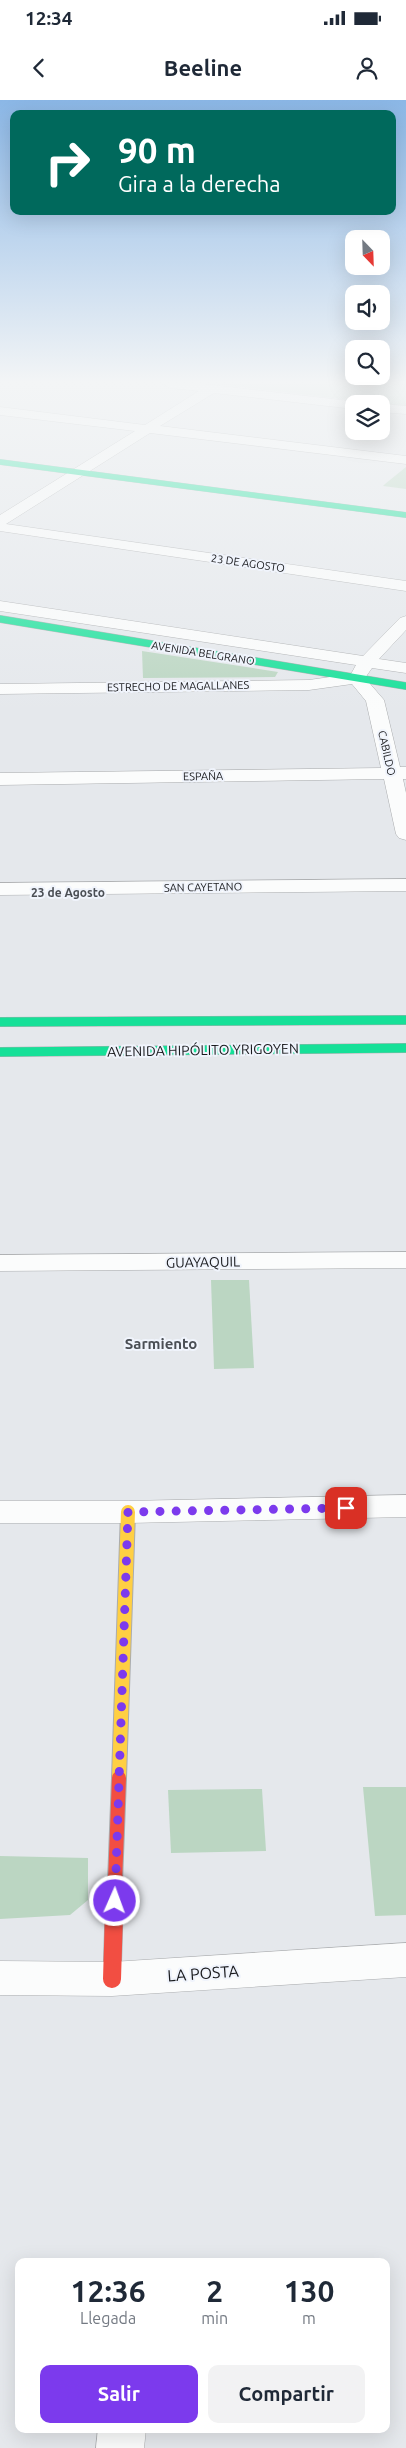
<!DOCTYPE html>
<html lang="es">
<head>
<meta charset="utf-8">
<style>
  body { margin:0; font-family:Ubuntu,sans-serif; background:#f2f2f3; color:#1f2937; height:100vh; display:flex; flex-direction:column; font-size:19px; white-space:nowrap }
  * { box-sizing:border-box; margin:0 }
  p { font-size:16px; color:#747a83 }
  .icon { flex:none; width:28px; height:28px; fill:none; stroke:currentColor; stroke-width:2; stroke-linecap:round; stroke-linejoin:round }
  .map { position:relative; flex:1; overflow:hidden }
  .details { position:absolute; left:15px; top:2158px; width:375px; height:175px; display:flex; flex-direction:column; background:#fff; border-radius:10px; box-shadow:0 5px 20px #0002 }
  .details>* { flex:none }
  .banner { position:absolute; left:10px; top:10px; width:386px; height:105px; border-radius:10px; box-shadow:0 5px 20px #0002; background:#00695c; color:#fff; overflow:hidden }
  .needle { width:32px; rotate:157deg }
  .tools { position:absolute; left:345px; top:130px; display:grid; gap:10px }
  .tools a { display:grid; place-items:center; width:45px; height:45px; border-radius:10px; background:#fff; box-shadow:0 5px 20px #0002; font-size:25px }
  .pin { position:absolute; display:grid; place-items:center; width:42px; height:42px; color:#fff; margin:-21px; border-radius:10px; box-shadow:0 2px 8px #0006 }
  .me { position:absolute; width:55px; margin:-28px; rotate:2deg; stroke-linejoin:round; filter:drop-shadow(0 0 4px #0008) }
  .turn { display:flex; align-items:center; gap:18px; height:105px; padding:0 25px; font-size:22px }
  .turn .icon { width:65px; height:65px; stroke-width:2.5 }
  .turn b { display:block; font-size:35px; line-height:42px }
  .eta { display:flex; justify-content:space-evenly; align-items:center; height:85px; text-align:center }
  .eta b { font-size:30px; font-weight:600; line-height:35px }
  .action { display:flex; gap:10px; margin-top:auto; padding:10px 25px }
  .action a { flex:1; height:58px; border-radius:10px; background:#7c3aed; color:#fff; font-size:20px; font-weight:600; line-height:58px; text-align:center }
  .action a+a { background:#f2f2f3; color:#1f2937 }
  .status { display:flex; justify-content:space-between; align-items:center; height:35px; padding:0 25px; background:#fff; direction:ltr }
  .status svg { height:14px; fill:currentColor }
  header { display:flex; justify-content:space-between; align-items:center; height:65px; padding:0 25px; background:#fff; font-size:22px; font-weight:600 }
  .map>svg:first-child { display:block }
  .green { fill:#bbd6c2 }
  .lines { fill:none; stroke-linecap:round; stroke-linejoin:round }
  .street-casing { stroke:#aaacae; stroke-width:1 }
  .fast-far2-casing { stroke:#aaacae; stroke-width:6 }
  .fast-far1-casing { stroke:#aaacae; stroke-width:8 }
  .fast-casing { stroke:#aaacae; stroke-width:10 }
  .slow-casing { stroke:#aaacae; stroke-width:16 }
  .jam-far1-casing { stroke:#aaacae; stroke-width:16 }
  .jam-casing { stroke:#aaacae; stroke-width:19 }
  .street { fill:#fbfcfc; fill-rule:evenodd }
  .fast-far2 { stroke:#16e098; stroke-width:5.5 }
  .fast-far1 { stroke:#16e098; stroke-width:7 }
  .fast { stroke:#16e098; stroke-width:9 }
  .slow { stroke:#ffcf43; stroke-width:14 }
  .jam-far1 { stroke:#f24e42; stroke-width:14 }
  .jam { stroke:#f24e42; stroke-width:18 }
  .route { stroke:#7c3aed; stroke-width:9; stroke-dasharray:0 16.2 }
  .labels { text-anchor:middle; stroke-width:4; stroke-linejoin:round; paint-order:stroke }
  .far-street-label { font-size:11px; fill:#191a1d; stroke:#f0f4fc }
  .far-neighbourhood-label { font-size:12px; font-weight:bold; fill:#4a4e54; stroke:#f0f4fc }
  .street-label { font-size:14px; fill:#191a1d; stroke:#f0f4fc }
  .neighbourhood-label { font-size:15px; font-weight:bold; fill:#4a4e54; stroke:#f0f4fc }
  .near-street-label { font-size:16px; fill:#191a1d; stroke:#f0f4fc }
</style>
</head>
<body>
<div class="status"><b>12:34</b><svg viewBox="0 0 49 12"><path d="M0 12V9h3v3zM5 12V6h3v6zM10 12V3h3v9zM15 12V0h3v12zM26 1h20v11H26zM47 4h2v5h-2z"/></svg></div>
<header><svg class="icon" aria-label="back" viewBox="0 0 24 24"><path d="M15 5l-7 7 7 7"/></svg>Beeline<svg class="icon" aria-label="person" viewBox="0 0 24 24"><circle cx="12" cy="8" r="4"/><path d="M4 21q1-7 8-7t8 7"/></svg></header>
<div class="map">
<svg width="406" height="2348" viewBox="0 0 406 2348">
  <rect width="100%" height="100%" fill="#e5e8ec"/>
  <g class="green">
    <path d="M218,284H406V307Z"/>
    <path d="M406,367V389L383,386L385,384Z"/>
    <path d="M142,551L278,572L275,577L143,578Z"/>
    <path d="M211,1180H249L254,1268L214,1269Z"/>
    <path d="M363,1687H406V1815L375,1816Z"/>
    <path d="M262,1689L266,1751L171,1753L168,1690Z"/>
    <path d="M0,1756L88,1758V1800L70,1815L0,1819Z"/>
  </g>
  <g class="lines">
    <defs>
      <g id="street">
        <path d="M164,284H203L358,302L354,304V309L214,293L160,326L406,356V364L150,333L6,424L406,481V491L0,431V415L135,331L0,315V307L145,325L199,291L170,288Z"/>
        <path d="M381,304L406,306V314L381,312Z"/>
        <path d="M0,501L363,556L400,518L406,516V530L379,559L406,563V573L372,568L365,578L384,600L400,667H406V679H403L406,693V740L399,738L396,734L384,679L0,685V673L381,668L366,601L352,584L309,590L0,594V584L309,580L351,574L356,565L0,511Z"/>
        <path d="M406,779V791L0,795V783Z"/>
        <path d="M406,1152V1168L0,1171V1155Z"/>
        <path d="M406,1395V1417L128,1423H0V1401H128Z"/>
        <path d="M406,1843V1877L112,1896L0,1895V1861L112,1862Z"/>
        <path d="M98,2329H146L144,2348H96Z"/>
      </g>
      <path id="fast-far2" d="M0,362L406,415"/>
      <path id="fast-far1" d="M0,519L406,586"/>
      <g id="fast">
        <path d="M0,922L406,920"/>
        <path d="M0,952L406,948"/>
      </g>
      <path id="slow" d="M119,1678L128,1412"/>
      <path id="jam-far1" d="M115,1782L119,1678"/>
      <path id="jam" d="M112,1879L115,1781"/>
    </defs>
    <use href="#street" class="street-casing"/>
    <use href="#fast-far2" class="fast-far2-casing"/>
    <use href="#fast-far1" class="fast-far1-casing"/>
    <use href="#fast" class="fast-casing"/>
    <use href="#slow" class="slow-casing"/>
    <use href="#jam-far1" class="jam-far1-casing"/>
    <use href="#jam" class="jam-casing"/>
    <use href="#street" class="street"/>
    <use href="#fast-far2" class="fast-far2"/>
    <use href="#fast-far1" class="fast-far1"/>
    <use href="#fast" class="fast"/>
    <use href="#slow" class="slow"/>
    <use href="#jam-far1" class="jam-far1"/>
    <use href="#jam" class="jam"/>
  </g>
  <linearGradient id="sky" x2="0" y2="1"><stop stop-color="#8bb7e6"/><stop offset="0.46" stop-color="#f3f5f6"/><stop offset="1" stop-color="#f3f5f6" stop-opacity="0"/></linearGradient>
  <rect width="406" height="613" fill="url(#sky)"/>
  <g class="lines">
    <path class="route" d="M115,1801L128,1412L346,1408"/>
  </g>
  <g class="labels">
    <g class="far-street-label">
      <text transform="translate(248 463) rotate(8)" y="4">23 DE AGOSTO</text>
      <text transform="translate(203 553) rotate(9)" y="4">AVENIDA BELGRANO</text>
      <text transform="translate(178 586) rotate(-1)" y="4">ESTRECHO DE MAGALLANES</text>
      <text transform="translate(387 653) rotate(77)" y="4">CABILDO</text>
      <text transform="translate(203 676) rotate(-1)" y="4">ESPAÑA</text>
      <text transform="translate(203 787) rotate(-1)" y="4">SAN CAYETANO</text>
    </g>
    <g class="far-neighbourhood-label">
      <text x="68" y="797">23 de Agosto</text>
    </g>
    <g class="street-label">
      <text transform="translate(203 950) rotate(-1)" y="5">AVENIDA HIPÓLITO YRIGOYEN</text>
      <text transform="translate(203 1162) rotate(-1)" y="5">GUAYAQUIL</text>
    </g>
    <g class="neighbourhood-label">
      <text x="161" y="1249">Sarmiento</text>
    </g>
    <g class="near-street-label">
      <text transform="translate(203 1873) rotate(-4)" y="6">LA POSTA</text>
    </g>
  </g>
</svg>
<div class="tools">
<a><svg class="needle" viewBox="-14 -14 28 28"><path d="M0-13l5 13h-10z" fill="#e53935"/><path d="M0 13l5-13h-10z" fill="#747a83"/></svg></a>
<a><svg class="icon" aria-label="sound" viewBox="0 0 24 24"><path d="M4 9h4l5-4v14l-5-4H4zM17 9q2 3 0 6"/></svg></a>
<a><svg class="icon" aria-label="search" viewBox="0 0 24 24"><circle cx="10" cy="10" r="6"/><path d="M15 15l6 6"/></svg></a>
<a><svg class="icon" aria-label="layers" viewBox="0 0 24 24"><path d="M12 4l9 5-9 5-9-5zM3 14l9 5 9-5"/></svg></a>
</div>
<div class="pin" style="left:346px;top:1408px;background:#d93025"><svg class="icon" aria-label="arrive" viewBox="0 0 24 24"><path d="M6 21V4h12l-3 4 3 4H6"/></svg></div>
<svg class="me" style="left:115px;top:1801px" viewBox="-20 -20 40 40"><circle r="17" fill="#7c3aed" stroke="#fff" stroke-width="3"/><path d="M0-11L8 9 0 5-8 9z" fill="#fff"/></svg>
<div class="banner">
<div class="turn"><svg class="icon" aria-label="right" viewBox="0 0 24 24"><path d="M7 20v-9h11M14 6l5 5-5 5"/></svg><div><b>90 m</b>Gira a la derecha</div></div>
</div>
<section class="details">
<div class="eta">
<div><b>12:36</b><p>Llegada</p></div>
<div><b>2</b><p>min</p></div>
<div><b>130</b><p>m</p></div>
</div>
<div class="action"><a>Salir</a><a>Compartir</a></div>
</section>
</div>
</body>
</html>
